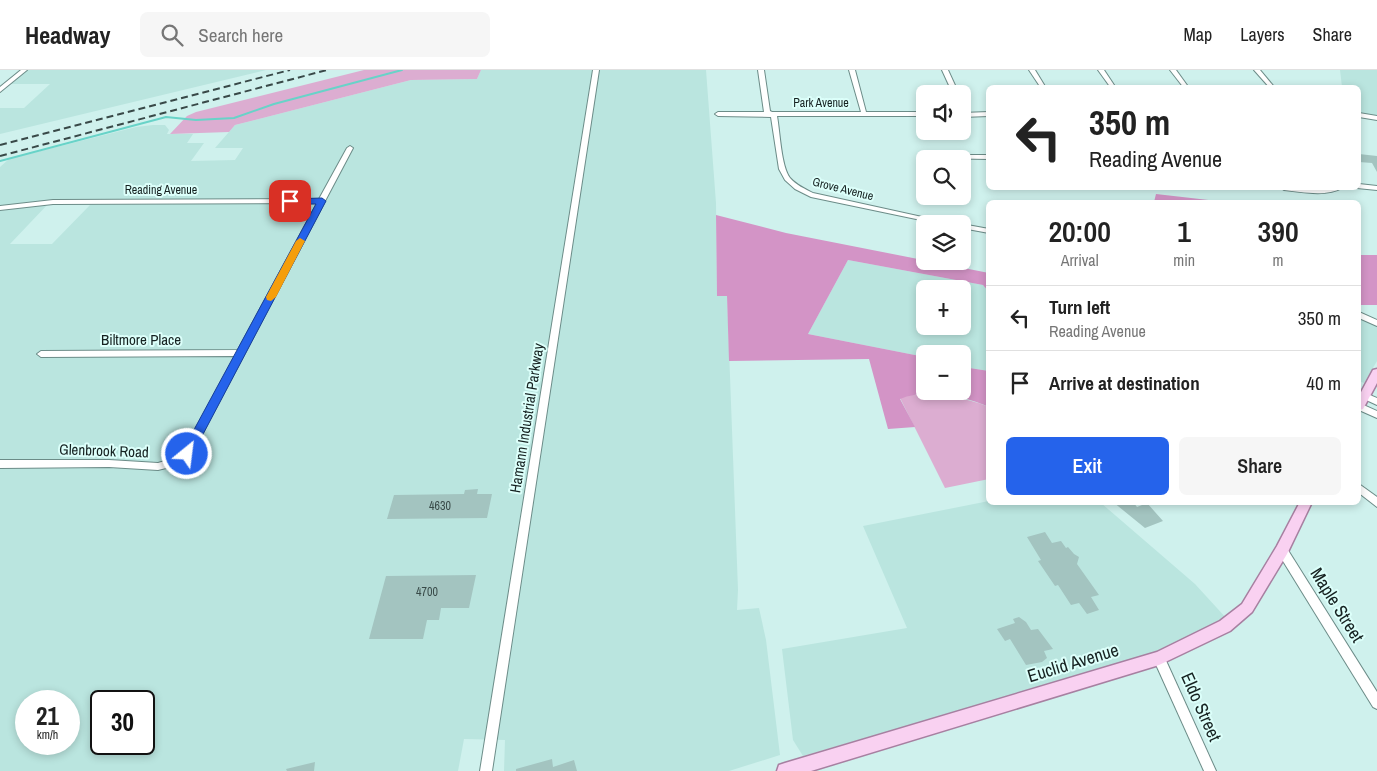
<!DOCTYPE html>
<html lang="en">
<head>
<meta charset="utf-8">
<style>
  body { margin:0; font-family:"Archivo Narrow",sans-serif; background:#f6f6f6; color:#222; height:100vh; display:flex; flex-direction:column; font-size:19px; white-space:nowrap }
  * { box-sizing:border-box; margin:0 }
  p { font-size:16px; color:#767676 }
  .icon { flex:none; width:28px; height:28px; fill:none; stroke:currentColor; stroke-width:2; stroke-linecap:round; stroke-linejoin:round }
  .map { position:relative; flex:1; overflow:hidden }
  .drawer { position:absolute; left:986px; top:130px; width:375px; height:305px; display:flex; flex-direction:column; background:#fff; border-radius:8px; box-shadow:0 2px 8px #0003 }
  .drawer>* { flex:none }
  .top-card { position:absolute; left:986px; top:15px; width:375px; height:105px; border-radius:8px; box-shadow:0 2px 8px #0003; background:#fff; color:#222; overflow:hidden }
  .fabs { position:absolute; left:916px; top:15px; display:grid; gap:10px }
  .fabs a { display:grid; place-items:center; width:55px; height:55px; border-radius:8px; background:#fff; box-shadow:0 2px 8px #0003; font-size:25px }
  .speed { position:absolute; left:15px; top:620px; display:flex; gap:10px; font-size:25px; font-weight:700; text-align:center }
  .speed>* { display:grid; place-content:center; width:65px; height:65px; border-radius:50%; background:#fff; box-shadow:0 2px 8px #0003; line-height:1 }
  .speed small { font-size:12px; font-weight:400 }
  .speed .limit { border:2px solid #111; border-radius:8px; background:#fff; color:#111 }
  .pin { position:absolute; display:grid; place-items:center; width:42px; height:42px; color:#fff; margin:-21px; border-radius:10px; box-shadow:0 2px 8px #0006 }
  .me { position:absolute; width:55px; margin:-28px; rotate:29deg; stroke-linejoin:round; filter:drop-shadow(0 0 4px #0008) }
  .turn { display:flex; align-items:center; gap:18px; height:105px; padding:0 20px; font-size:22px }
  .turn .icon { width:65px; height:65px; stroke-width:2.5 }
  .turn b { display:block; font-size:35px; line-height:42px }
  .eta { display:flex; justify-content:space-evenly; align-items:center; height:85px; text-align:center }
  .eta b { font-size:30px; font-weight:600; line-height:35px }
  .button { display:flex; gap:10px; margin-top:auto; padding:10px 20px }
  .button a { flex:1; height:58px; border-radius:8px; background:#2563eb; color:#fff; font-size:20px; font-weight:600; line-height:58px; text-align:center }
  .button a+a { background:#f6f6f6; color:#222 }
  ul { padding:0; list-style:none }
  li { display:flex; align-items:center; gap:15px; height:65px; padding:0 20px; border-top:1px solid #e0e0e0 }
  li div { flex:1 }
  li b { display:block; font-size:19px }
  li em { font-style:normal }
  header { display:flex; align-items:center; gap:30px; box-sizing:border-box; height:70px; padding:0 25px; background:#fff; border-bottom:1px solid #e0e0e0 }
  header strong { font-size:24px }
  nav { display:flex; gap:28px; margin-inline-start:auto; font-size:18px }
  .search { width:350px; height:45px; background:#f6f6f6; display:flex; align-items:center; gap:12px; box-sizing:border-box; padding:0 18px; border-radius:8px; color:#767676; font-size:19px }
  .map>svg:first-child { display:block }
  .built { fill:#bae5df; fill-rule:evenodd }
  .green { fill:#dcadd1 }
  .forest { fill:#d394c6 }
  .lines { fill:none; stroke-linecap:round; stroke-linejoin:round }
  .stream { stroke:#68d3c8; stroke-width:2 }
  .building { fill:#a3c4c0 }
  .minor-casing { stroke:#6c8c88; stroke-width:2 }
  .major-casing { stroke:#a780a1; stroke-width:3 }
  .minor { fill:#fff; fill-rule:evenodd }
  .major { fill:#f9d1f1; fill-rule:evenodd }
  .rail { stroke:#394948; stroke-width:2; stroke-dasharray:7 4; stroke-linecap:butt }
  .route { fill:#2563eb; stroke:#184099 }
  .slow { fill:#f59e0b }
  .labels { text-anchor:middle; stroke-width:4; stroke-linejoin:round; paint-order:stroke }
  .far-street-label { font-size:12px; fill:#152120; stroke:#dcfffa }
  .number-label { font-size:12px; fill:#384a48 }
  .street-label { font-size:15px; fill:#152120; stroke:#dcfffa }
  .near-street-label { font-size:18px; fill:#152120; stroke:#dcfffa }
</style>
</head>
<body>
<header>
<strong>Headway</strong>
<div class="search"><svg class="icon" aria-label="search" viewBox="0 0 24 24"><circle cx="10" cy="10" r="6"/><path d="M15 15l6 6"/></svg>Search here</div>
<nav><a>Map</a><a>Layers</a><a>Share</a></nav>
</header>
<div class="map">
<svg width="1377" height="701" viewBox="0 0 1377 701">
  <rect width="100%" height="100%" fill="#cff1ed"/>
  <g class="built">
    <path d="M28,0H266L0,64V38H24L50,14H10Z"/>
    <path d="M481,0H706L716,133L717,226H727L738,520L737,540L759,538L766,570L780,685L729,701H504L505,670L464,669L458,701H0V141L48,134L10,174H52L90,135L281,133L284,129H105L39,131L0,136V97L9,89L136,57L153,55H165L169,60L167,64H193L187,73H204L191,91L235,90L243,78H215L235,55L411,10L477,9ZM26,631H69V674H26ZM101,631H144V674H101Z"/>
    <path d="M1340,0H1377V48L1359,44V18L1342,17Z"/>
    <path d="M848,190L983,215L989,222V301L963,297L962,284H925V287L808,264ZM925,219H962V256H925Z"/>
    <path d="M1359,248L1377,255V291L1364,313L1359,311Z"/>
    <path d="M989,431V432L1101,433L1195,514L1227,549L1159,583L803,686L793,670L782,579L907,558L863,456Z"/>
  </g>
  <g class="green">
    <path d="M364,0H481L477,9L411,10L235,55L229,62L170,64L187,46L196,42Z"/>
    <path d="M909,325C937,325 963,326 989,337V409L945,418L900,328Z"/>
  </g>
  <g class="forest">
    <path d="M1156,124L1226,132H1154Z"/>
    <path d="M716,145L786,163L989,203V222L983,215L848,190L808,264L925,287V321H962L963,297L989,301V337C964,326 926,318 900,329L915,357L888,359L869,289L729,291L727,226H717Z"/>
    <rect x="1359" y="185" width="18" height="50"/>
  </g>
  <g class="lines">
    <path class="stream" d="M0,91L166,47L196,50L234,48L274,34L402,0"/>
  </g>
  <g class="building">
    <path d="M1359,84L1377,86V102L1372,93L1359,92Z"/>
    <path d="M478,419L477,424H492L487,448L387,449L394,425L464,424L465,420Z"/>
    <path d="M1113,432H1133L1137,437L1147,433L1163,451L1145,458Z"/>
    <path d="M1045,462L1052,473L1061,471L1066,478L1068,477L1074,484L1079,487L1077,494L1099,525L1091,527L1099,540L1087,544L1079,533L1071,535L1058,515L1055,516L1038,491L1041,490L1027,467Z"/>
    <path d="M476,505L469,538H441L439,550H427L423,569H369L386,506Z"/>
    <path d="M1019,547L1026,552L1031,560L1038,559L1053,579L1044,581L1047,588L1042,592L1026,595L1010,569L1005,571L997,559L1015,553L1013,549Z"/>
    <path d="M552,689L553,697L574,690L577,701H516V699Z"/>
    <path d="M315,692L314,701H287L286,699Z"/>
  </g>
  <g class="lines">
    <defs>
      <g id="minor">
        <path d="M21,0H27L0,22V17Z"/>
        <path d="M593,0H599L492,701H480Z"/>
        <path d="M758,0H764L770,41L772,42H861L849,0H855L866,42H925V46H777C780,62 781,96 790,108C796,115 805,119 813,123L954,154H940L811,127L795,119L785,110L779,99L771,47L718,46L715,44L718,42H764Z"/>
        <path d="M942,0H948L959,24H953Z"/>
        <path d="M1029,0H1035L1046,18H1041Z"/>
        <path d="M1098,0H1104L1116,18H1111Z"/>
        <path d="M1170,0H1176L1189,18H1184Z"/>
        <path d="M1254,0H1260L1275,18H1270Z"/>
        <path d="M989,42V46L962,47V43Z"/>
        <path d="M1359,43L1377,46V50L1359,47Z"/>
        <path d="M350,76L353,78L192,383L187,389L178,395L158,400L109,397L0,398V390H109L158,393L175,388L186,377L235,286L41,287L37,284L41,281L238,280L317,133L53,134L0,140V136L53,130L319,129L347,78Z"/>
        <path d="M932,85H989V89L930,88V86Z"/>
        <path d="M1359,114L1377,116V120L1357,118H1359Z"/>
        <path d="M1281,118H1342C1327,127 1301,122 1284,120Z"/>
        <path d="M962,154L989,159V163L962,158Z"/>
        <path d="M1359,242L1377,250V256L1359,248Z"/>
        <path d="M1365,323L1377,328V335L1362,328L1361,326Z"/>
        <path d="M1359,333L1377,341V348L1359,340Z"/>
        <path d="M1359,414L1377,427V437L1359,423Z"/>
        <path d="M1282,476L1286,477L1377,622V639L1373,637L1278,483L1277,480L1278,477Z"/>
        <path d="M1159,583L1163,584L1216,701H1204L1153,588L1155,584Z"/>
      </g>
      <g id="major">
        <path d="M1377,299V313L1363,339L1359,340V326L1373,300Z"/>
        <path d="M1300,432H1312L1287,484L1252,542L1230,561L1159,595L811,701H777L779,695L785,693L1157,582L1220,551L1242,534L1277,476Z"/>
      </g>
    </defs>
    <use href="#minor" class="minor-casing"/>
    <use href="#major" class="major-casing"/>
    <use href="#minor" class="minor"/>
    <use href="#major" class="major"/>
    <g class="rail">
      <path d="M0,75L290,0"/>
      <path d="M0,86L327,0"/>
    </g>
  </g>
  <path class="route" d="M322,128L326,131L191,387H183L181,384L183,380L316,134H290L285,131L290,129Z"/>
  <path class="slow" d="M300,168L305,171L276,227L271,231L267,230L266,227L296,171Z"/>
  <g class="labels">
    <g class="far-street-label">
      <text x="821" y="37">Park Avenue</text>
      <text transform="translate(843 119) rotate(14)" y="4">Grove Avenue</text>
      <text x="161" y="124">Reading Avenue</text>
    </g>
    <g class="number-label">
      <text x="440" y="440">4630</text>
      <text x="427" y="526">4700</text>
    </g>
    <g class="street-label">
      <text x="141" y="275">Biltmore Place</text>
      <text transform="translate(527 348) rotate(-81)" y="5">Hamann Industrial Parkway</text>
      <text transform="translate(104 381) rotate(2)" y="5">Glenbrook Road</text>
    </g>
    <g class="near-street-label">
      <text transform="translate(1337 535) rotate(58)" y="6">Maple Street</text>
      <text transform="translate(1073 593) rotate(-17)" y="6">Euclid Avenue</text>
      <text transform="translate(1201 637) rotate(66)" y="6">Eldo Street</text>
    </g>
  </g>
</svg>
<div class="fabs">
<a><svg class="icon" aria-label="sound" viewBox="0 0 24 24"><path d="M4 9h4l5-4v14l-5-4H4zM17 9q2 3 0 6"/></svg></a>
<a><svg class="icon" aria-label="search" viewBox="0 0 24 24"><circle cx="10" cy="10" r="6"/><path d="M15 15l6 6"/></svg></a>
<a><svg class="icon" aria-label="layers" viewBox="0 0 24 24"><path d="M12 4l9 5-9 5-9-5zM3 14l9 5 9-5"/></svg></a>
<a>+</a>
<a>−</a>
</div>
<div class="speed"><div>21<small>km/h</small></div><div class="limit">30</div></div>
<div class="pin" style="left:290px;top:131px;background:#d93025"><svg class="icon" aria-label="arrive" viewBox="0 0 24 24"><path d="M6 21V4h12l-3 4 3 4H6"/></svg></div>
<svg class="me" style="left:187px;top:384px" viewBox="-20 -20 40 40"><circle r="17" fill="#2563eb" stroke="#fff" stroke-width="3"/><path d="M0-11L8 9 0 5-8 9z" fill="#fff"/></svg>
<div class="top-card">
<div class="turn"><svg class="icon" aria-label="left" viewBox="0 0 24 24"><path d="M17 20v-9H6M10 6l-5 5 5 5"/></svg><div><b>350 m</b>Reading Avenue</div></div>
</div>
<section class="drawer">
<div class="eta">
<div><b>20:00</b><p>Arrival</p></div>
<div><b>1</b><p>min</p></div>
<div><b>390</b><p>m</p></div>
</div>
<ul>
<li><svg class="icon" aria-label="left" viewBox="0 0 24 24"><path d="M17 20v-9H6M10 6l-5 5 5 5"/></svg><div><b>Turn left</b><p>Reading Avenue</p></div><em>350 m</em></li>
<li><svg class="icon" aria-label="arrive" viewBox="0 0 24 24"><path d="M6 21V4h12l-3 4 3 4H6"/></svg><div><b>Arrive at destination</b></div><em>40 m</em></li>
</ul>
<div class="button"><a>Exit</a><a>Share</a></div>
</section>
</div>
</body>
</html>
